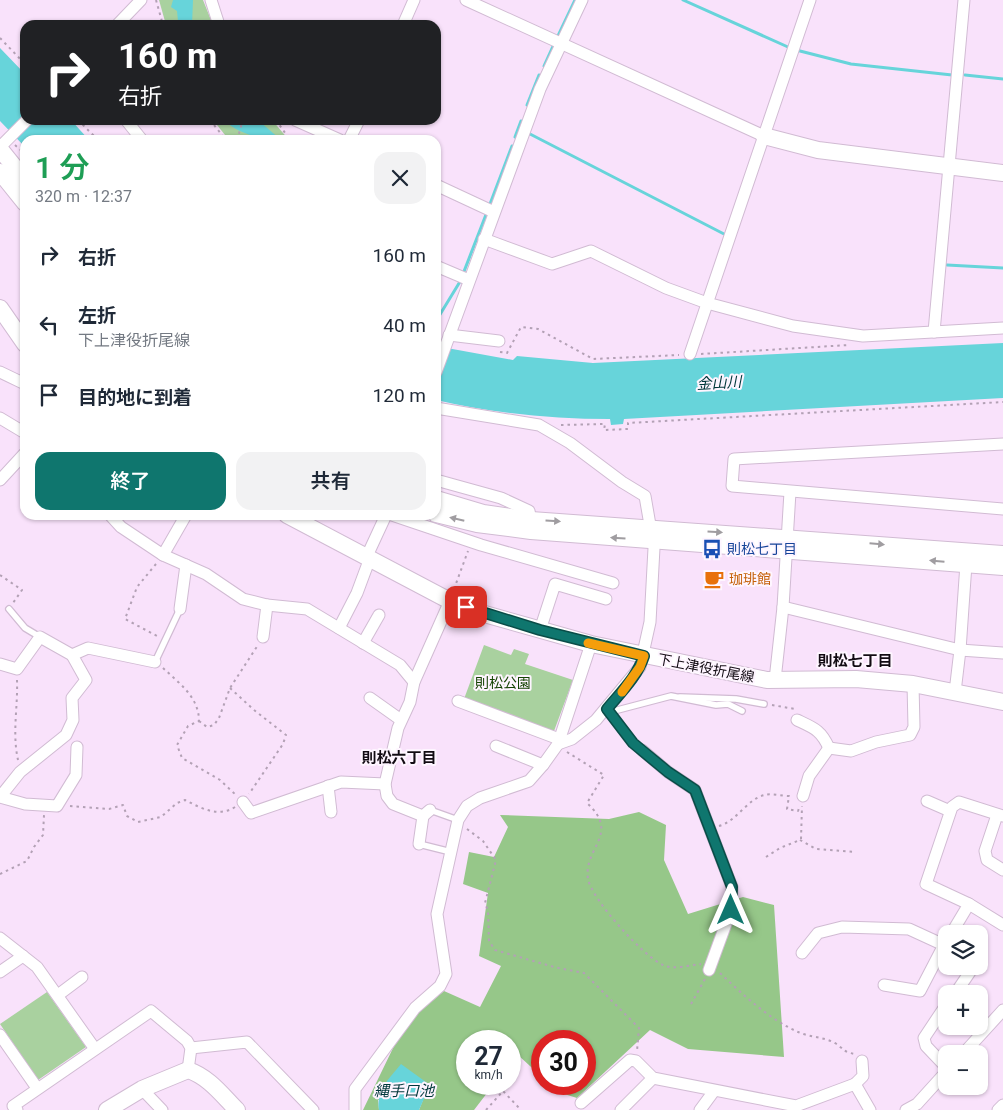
<!DOCTYPE html>
<html lang="ja">
<head>
<meta charset="utf-8">
<style>
  body { margin:0; font-family:Roboto,"Noto Sans JP",sans-serif; background:#f2f2f3; color:#1f2937; height:100vh; display:flex; flex-direction:column; font-size:19px; white-space:nowrap }
  * { box-sizing:border-box; margin:0 }
  p { font-size:16px; color:#747a83 }
  .icon { flex:none; width:28px; height:28px; fill:none; stroke:currentColor; stroke-width:2; stroke-linecap:round; stroke-linejoin:round }
  .map { position:relative; flex:1; overflow:hidden }
  .sheet { position:absolute; left:20px; top:135px; width:421px; height:385px; display:flex; flex-direction:column; background:#fff; border-radius:15px; box-shadow:0 1px 4px #0004 }
  .sheet>* { flex:none }
  .guide { position:absolute; left:20px; top:20px; width:421px; height:105px; border-radius:15px; box-shadow:0 1px 4px #0004; background:#202124; color:#fff; overflow:hidden }
  .controls { position:absolute; left:938px; top:925px; display:grid; gap:10px }
  .controls a { display:grid; place-items:center; width:50px; height:50px; border-radius:10px; background:#fff; box-shadow:0 1px 4px #0004; font-size:25px }
  .speed { position:absolute; left:456px; top:1030px; display:flex; gap:10px; font-size:25px; font-weight:700; text-align:center }
  .speed>* { display:grid; place-content:center; width:65px; height:65px; border-radius:50%; background:#fff; box-shadow:0 1px 4px #0004; line-height:1 }
  .speed small { font-size:12px; font-weight:400 }
  .speed .limit { border:8px solid #d22; background:#fff; color:#111 }
  .pin { position:absolute; display:grid; place-items:center; width:42px; height:42px; color:#fff; margin:-21px; border-radius:10px; box-shadow:0 2px 8px #0006 }
  .me { position:absolute; width:55px; margin:-28px; rotate:0deg; stroke-linejoin:round; filter:drop-shadow(0 0 4px #0008) }
  .turn { display:flex; align-items:center; gap:18px; height:105px; padding:0 15px; font-size:22px }
  .turn .icon { width:65px; height:65px; stroke-width:2.5 }
  .turn b { display:block; font-size:35px; line-height:42px }
  .round { display:grid; place-items:center; flex:none; width:52px; height:52px; border-radius:15px; background:#f2f2f3 }
  .overview { display:flex; align-items:center; justify-content:space-between; height:85px; padding:0 15px }
  h1 { font-size:30px; font-weight:600; line-height:38px; color:#1e9e55 }
  .primary-button { display:flex; gap:10px; margin-top:auto; padding:10px 15px }
  .primary-button a { flex:1; height:58px; border-radius:15px; background:#0f766e; color:#fff; font-size:20px; font-weight:600; line-height:58px; text-align:center }
  .primary-button a+a { background:#f2f2f3; color:#1f2937 }
  ul { padding:0; list-style:none }
  li { display:flex; align-items:center; gap:15px; height:70px; padding:0 15px }
  li div { flex:1 }
  li b { display:block; font-size:19px }
  li em { font-style:normal }
  .map>svg:first-child { display:block }
  .green { fill:#a9d19f }
  .forest { fill:#96c789 }
  .water { fill:#67d4da }
  .lines { fill:none; stroke-linecap:round; stroke-linejoin:round }
  .stream { stroke:#67d4da; stroke-width:3 }
  .lane-casing { stroke:#d1bbd3; stroke-width:8 }
  .street-casing { stroke:#d1bbd3; stroke-width:13 }
  .secondary-casing { stroke:#d1bbd3; stroke-width:18 }
  .path { stroke:#b3a1b5; stroke-width:2; stroke-dasharray:2.5 4; stroke-linecap:butt }
  .lane { stroke:#fff; stroke-width:5.5 }
  .street { stroke:#fff; stroke-width:11 }
  .secondary { stroke:#fff; stroke-width:16 }
  .oneway { fill:#a09da1 }
  .route-casing { stroke:#0a4d48; stroke-width:12 }
  .route { stroke:#0f766e; stroke-width:9 }
  .slow { stroke:#f59e0b; stroke-width:9 }
  .labels { text-anchor:middle; stroke-width:4; stroke-linejoin:round; paint-order:stroke }
  .transit-label { font-size:14px; fill:#164399; stroke:#fef5ff; text-anchor:start }
  .food-label { font-size:14px; fill:#c56008; stroke:#fef5ff; text-anchor:start }
  .street-label { font-size:14px; fill:#120b13; stroke:#fef5ff }
  .park-label { font-size:14px; fill:#144303; stroke:#fef5ff }
  .water-label { font-size:15px; font-style:italic; fill:#00373a; stroke:#fef5ff }
  .neighbourhood-label { font-size:15px; font-weight:bold; fill:#120b13; stroke:#fef5ff }
</style>
</head>
<body>
<div class="map">
<svg width="1003" height="1110" viewBox="0 0 1003 1110">
  <rect width="100%" height="100%" fill="#f9e2fb"/>
  <g class="green">
    <path d="M159,0H203L213,25H166Z"/>
    <path d="M213,120H272L289,140H229Z"/>
    <path d="M484,645L511,655L514,649L529,654L525,664L573,680L554,731L464,699Z"/>
    <path d="M47,992L86,1047L38,1080L0,1024Z"/>
  </g>
  <path class="forest" d="M639,812L666,825L664,860L688,914L743,897L774,905L784,1057L688,1049L650,1030L577,1098L561,1093L550,1084H585V1041H542V1077L518,1055L510,1065V1041H468V1084H494L474,1110H419L429,1085L378,1100L379,1110H363L395,1044L419,1012L444,991L480,1007L501,966L479,956L488,893L463,884L469,852L494,857L508,827L500,815L609,819Z"/>
  <g class="water">
    <path d="M173,0H193L192,25H176L178,21L177,11L171,7Z"/>
    <path d="M0,48L25,74V120H71L89,140H25V147L0,121Z"/>
    <path d="M223,120H258L281,140C260,140 240,134 223,120Z"/>
    <path d="M1003,343V398L624,419L623,424L611,425L610,419C551,419 493,413 436,400V346L513,360L517,356L593,363Z"/>
    <path d="M401,1064L430,1085L419,1110H379C376,1090 389,1079 401,1064Z"/>
  </g>
  <g class="lines">
    <g class="stream">
      <path d="M683,0L788,47"/>
      <path d="M557,38L575,0"/>
      <path d="M800,51L851,64L952,75"/>
      <path d="M544,66L554,44"/>
      <path d="M965,75L1003,79"/>
      <path d="M527,105L539,75"/>
      <path d="M530,134L724,234"/>
      <path d="M515,137L521,121"/>
      <path d="M490,204L512,146"/>
      <path d="M947,265L1003,268"/>
      <path d="M463,274L487,212"/>
      <path d="M436,321L461,280"/>
    </g>
    <defs>
      <g id="lane">
        <path d="M9,609L25,628L40,637"/>
        <path d="M155,662L180,609"/>
        <path d="M680,697L736,699L764,704"/>
        <path d="M608,710L633,743L642,750"/>
        <path d="M610,712L671,696L716,705L728,704L742,711"/>
        <path d="M430,810L458,820"/>
        <path d="M419,844L451,852"/>
      </g>
      <g id="street">
        <path d="M211,0L219,25"/>
        <path d="M466,0L764,136"/>
        <path d="M117,25L141,0"/>
        <path d="M403,25L414,0"/>
        <path d="M126,120L142,140"/>
        <path d="M295,120L340,140"/>
        <path d="M349,140L359,120"/>
        <path d="M0,147L27,120"/>
        <path d="M436,185L494,212"/>
        <path d="M484,239L552,264L591,251L666,288L707,303L793,326L863,336L1003,328"/>
        <path d="M436,266L469,280"/>
        <path d="M934,332L964,0"/>
        <path d="M449,335L499,341"/>
        <path d="M690,354L810,0"/>
        <path d="M0,372L25,384"/>
        <path d="M436,372L540,89L582,0"/>
        <path d="M436,408L539,425L570,443L622,482L645,496L654,548L650,622L640,667L596,720L572,739L558,744"/>
        <path d="M0,418L25,433"/>
        <path d="M1003,444L734,459L732,486L1003,509"/>
        <path d="M0,480L25,453"/>
        <path d="M436,480L501,498L529,511L531,520"/>
        <path d="M110,515L121,527L163,555L206,574L243,599L267,605L307,609L400,665L414,682"/>
        <path d="M392,515L481,545L613,583"/>
        <path d="M163,555L186,515"/>
        <path d="M367,556L386,515"/>
        <path d="M783,607L960,650L1003,653"/>
        <path d="M180,609L186,565"/>
        <path d="M339,628L357,593L370,558"/>
        <path d="M540,630L555,584L606,599"/>
        <path d="M263,637L267,605"/>
        <path d="M363,643L379,615"/>
        <path d="M72,655L88,648L155,662"/>
        <path d="M0,664L17,669L40,637L72,655L86,680L72,698L73,720L66,735L20,772L0,797L25,804L57,806L76,775L77,747"/>
        <path d="M775,680L783,607L790,492"/>
        <path d="M955,692L960,650L966,564"/>
        <path d="M370,698L401,720"/>
        <path d="M458,701L559,739"/>
        <path d="M797,720C814,728 821,730 829,748"/>
        <path d="M496,746L543,765"/>
        <path d="M829,748L851,751L876,742L910,735L914,727L913,684"/>
        <path d="M642,750L668,772L695,790L732,887L731,910L709,970"/>
        <path d="M328,786L331,812"/>
        <path d="M803,796L809,776L829,748"/>
        <path d="M927,801L950,811"/>
        <path d="M243,802L251,813L341,782L385,784"/>
        <path d="M430,810L423,816L393,804L387,796L385,784L398,728L410,702L414,682L450,601"/>
        <path d="M997,815L985,851L987,860L1003,870"/>
        <path d="M1003,816L959,802L952,807L926,884L969,904L1003,925"/>
        <path d="M419,844L423,816"/>
        <path d="M951,934L969,904"/>
        <path d="M0,938L37,967L95,1049"/>
        <path d="M802,953L818,933L842,927L909,929L946,946"/>
        <path d="M0,972L23,956"/>
        <path d="M884,985L920,991L946,941"/>
        <path d="M955,994L974,966"/>
        <path d="M58,995L82,977"/>
        <path d="M946,1005L924,1038L926,1046L946,1067"/>
        <path d="M0,1035L37,1088"/>
        <path d="M191,1048L247,1042L313,1110"/>
        <path d="M963,1054L1003,1010"/>
        <path d="M855,1084L863,1076L862,1061"/>
        <path d="M142,1089L162,1110"/>
        <path d="M581,1103L630,1060L636,1061L653,1078L796,1106L855,1084L870,1110"/>
        <path d="M17,1110L13,1106L151,1011L187,1041L191,1048L188,1070"/>
        <path d="M355,1110V1089L415,1008L440,986L446,974L437,914L458,820L467,806L480,798L529,781L543,765L558,744L591,644"/>
        <path d="M621,1110L653,1078"/>
        <path d="M700,1110L714,1091"/>
        <path d="M906,1110L917,1104L946,1072"/>
        <path d="M998,1110L1003,1105"/>
      </g>
      <g id="secondary">
        <path d="M764,136L818,150L1003,173"/>
        <path d="M0,149L25,180"/>
        <path d="M0,172L25,203"/>
        <path d="M0,308L25,344"/>
        <path d="M436,499L483,513L531,520L1003,554"/>
        <path d="M436,514L477,524L531,531L1003,567"/>
        <path d="M287,515L450,601L481,613L591,644L767,680L856,679L913,684L1003,702"/>
        <path d="M107,1110L142,1089L188,1070C209,1077 222,1095 237,1110"/>
      </g>
    </defs>
    <use href="#lane" class="lane-casing"/>
    <use href="#street" class="street-casing"/>
    <use href="#secondary" class="secondary-casing"/>
    <g class="path">
      <path d="M156,0L163,25"/>
      <path d="M0,38L25,64"/>
      <path d="M78,120L98,140"/>
      <path d="M210,120L226,140"/>
      <path d="M276,120L290,140"/>
      <path d="M237,140L242,123L245,124L247,120"/>
      <path d="M15,145L25,154"/>
      <path d="M500,352L507,353L521,327L538,329L593,359L679,355"/>
      <path d="M701,354L849,345"/>
      <path d="M561,425L605,424L604,430L628,429V423L1003,402"/>
      <path d="M156,564L137,587L125,619L159,637"/>
      <path d="M0,575L22,590L13,603"/>
      <path d="M454,589L468,551"/>
      <path d="M163,668C179,683 199,697 199,721L188,726L177,745L182,758L220,780L236,795"/>
      <path d="M17,680C18,707 12,733 18,760"/>
      <path d="M230,688L254,710L286,735L283,744L249,794"/>
      <path d="M772,705L795,709"/>
      <path d="M199,721L207,727L214,725L219,718L230,688L258,645"/>
      <path d="M567,752L604,775L587,803C621,834 583,848 588,879C592,900 644,957 663,965C673,970 690,965 701,964"/>
      <path d="M70,806L109,809L123,805L127,816L138,822L161,817L177,803L185,800C201,808 218,818 235,807"/>
      <path d="M719,826C736,822 748,798 765,795C771,793 782,796 789,796L787,809L798,811L800,806"/>
      <path d="M467,829L483,841L496,860L485,903L488,911L489,941L495,950L554,967L584,973L639,1028L637,1051"/>
      <path d="M801,839L802,806"/>
      <path d="M800,840L816,849L856,852"/>
      <path d="M766,857L780,848L800,840"/>
      <path d="M0,874L27,861L34,847L43,835L44,815"/>
      <path d="M720,973C743,995 769,1019 798,1032C809,1037 824,1037 835,1043C844,1049 843,1052 855,1054"/>
      <path d="M691,1004L705,979"/>
      <path d="M486,1110L503,1091L521,1110"/>
    </g>
    <use href="#lane" class="lane"/>
    <use href="#street" class="street"/>
    <use href="#secondary" class="secondary"/>
  </g>
  <defs><path id="oneway-solid" d="M-6-.8H1V-3.2L6.5 0L1 3.2V.8H-6Z" transform="scale(1.25)"/></defs>
  <g class="oneway">
    <use href="#oneway-solid" transform="translate(457 519) rotate(-167)"/>
    <use href="#oneway-solid" transform="translate(553 521) rotate(4)"/>
    <use href="#oneway-solid" transform="translate(715 532) rotate(4)"/>
    <use href="#oneway-solid" transform="translate(618 538) rotate(-176)"/>
    <use href="#oneway-solid" transform="translate(877 544) rotate(5)"/>
    <use href="#oneway-solid" transform="translate(937 561) rotate(-175)"/>
  </g>
  <g class="lines">
    <defs>
      <path id="route" d="M466,607L540,630L644,656C637,677 621,692 607,709L633,743L668,772L695,790L732,887L731,910"/>
    </defs>
    <use href="#route" class="route-casing"/>
    <use href="#route" class="route"/>
    <path class="slow" d="M588,643L644,656L640,667L622,692"/>
  </g>
  <defs>
    <symbol id="bus-bare" viewBox="-9 -9 18 18"><path d="M-5-6H5V4H4V6H2V4H-2V6H-4V4H-5ZM-3.5-4V0h7V-4ZM-3.5 1.2v1.5H-2V1.2ZM2 1.2v1.5H3.5V1.2Z" fill="#1a4fb4" stroke="#fef5ff" stroke-width="2.5" paint-order="stroke"/></symbol>
    <symbol id="cafe-bare" viewBox="-9 -9 18 18"><path d="M-5.5-4.5H6V0H3Q3 3.5 0 3.5H-2.5Q-5.5 3.5-5.5 0ZM3-3.2v2h1.7v-2ZM-6 4.5H4V6H-6Z" fill="#e8710a" stroke="#fef5ff" stroke-width="2.5" paint-order="stroke"/></symbol>
  </defs>
  <g fill-rule="evenodd">
    <use href="#bus-bare" x="698" y="535" width="28" height="28"/>
    <use href="#cafe-bare" x="700" y="565" width="28" height="28"/>
  </g>
  <g class="labels">
    <g class="transit-label">
      <text x="727" y="554">則松七丁目</text>
    </g>
    <g class="food-label">
      <text x="729" y="584">珈琲館</text>
    </g>
    <g class="street-label">
      <text transform="translate(706 668) rotate(11)" y="5">下上津役折尾線</text>
    </g>
    <g class="park-label">
      <text x="503" y="688">則松公園</text>
    </g>
    <g class="water-label">
      <text transform="translate(719 383) rotate(-3)" y="5">金山川</text>
      <text x="404" y="1096">縄手口池</text>
    </g>
    <g class="neighbourhood-label">
      <text x="855" y="666">則松七丁目</text>
      <text x="399" y="763">則松六丁目</text>
    </g>
  </g>
</svg>
<div class="controls">
<a><svg class="icon" aria-label="layers" viewBox="0 0 24 24"><path d="M12 4l9 5-9 5-9-5zM3 14l9 5 9-5"/></svg></a>
<a>+</a>
<a>−</a>
</div>
<div class="speed"><div>27<small>km/h</small></div><div class="limit">30</div></div>
<div class="pin" style="left:466px;top:607px;background:#d93025"><svg class="icon" aria-label="arrive" viewBox="0 0 24 24"><path d="M6 21V4h12l-3 4 3 4H6"/></svg></div>
<svg class="me" style="left:731px;top:910px" viewBox="-20 -20 40 40"><path d="M0-17L14 15 0 8-14 15z" fill="#0f766e" stroke="#fff" stroke-width="4"/></svg>
<div class="guide">
<div class="turn"><svg class="icon" aria-label="right" viewBox="0 0 24 24"><path d="M7 20v-9h11M14 6l5 5-5 5"/></svg><div><b>160 m</b>右折</div></div>
</div>
<section class="sheet">
<div class="overview"><div><h1>1 分</h1><p>320 m · 12:37</p></div><a class="round"><svg class="icon" aria-label="close" viewBox="0 0 24 24"><path d="M6 6l12 12M18 6L6 18"/></svg></a></div>
<ul>
<li><svg class="icon" aria-label="right" viewBox="0 0 24 24"><path d="M7 20v-9h11M14 6l5 5-5 5"/></svg><div><b>右折</b></div><em>160 m</em></li>
<li><svg class="icon" aria-label="left" viewBox="0 0 24 24"><path d="M17 20v-9H6M10 6l-5 5 5 5"/></svg><div><b>左折</b><p>下上津役折尾線</p></div><em>40 m</em></li>
<li><svg class="icon" aria-label="arrive" viewBox="0 0 24 24"><path d="M6 21V4h12l-3 4 3 4H6"/></svg><div><b>目的地に到着</b></div><em>120 m</em></li>
</ul>
<div class="primary-button"><a>終了</a><a>共有</a></div>
</section>
</div>
</body>
</html>
